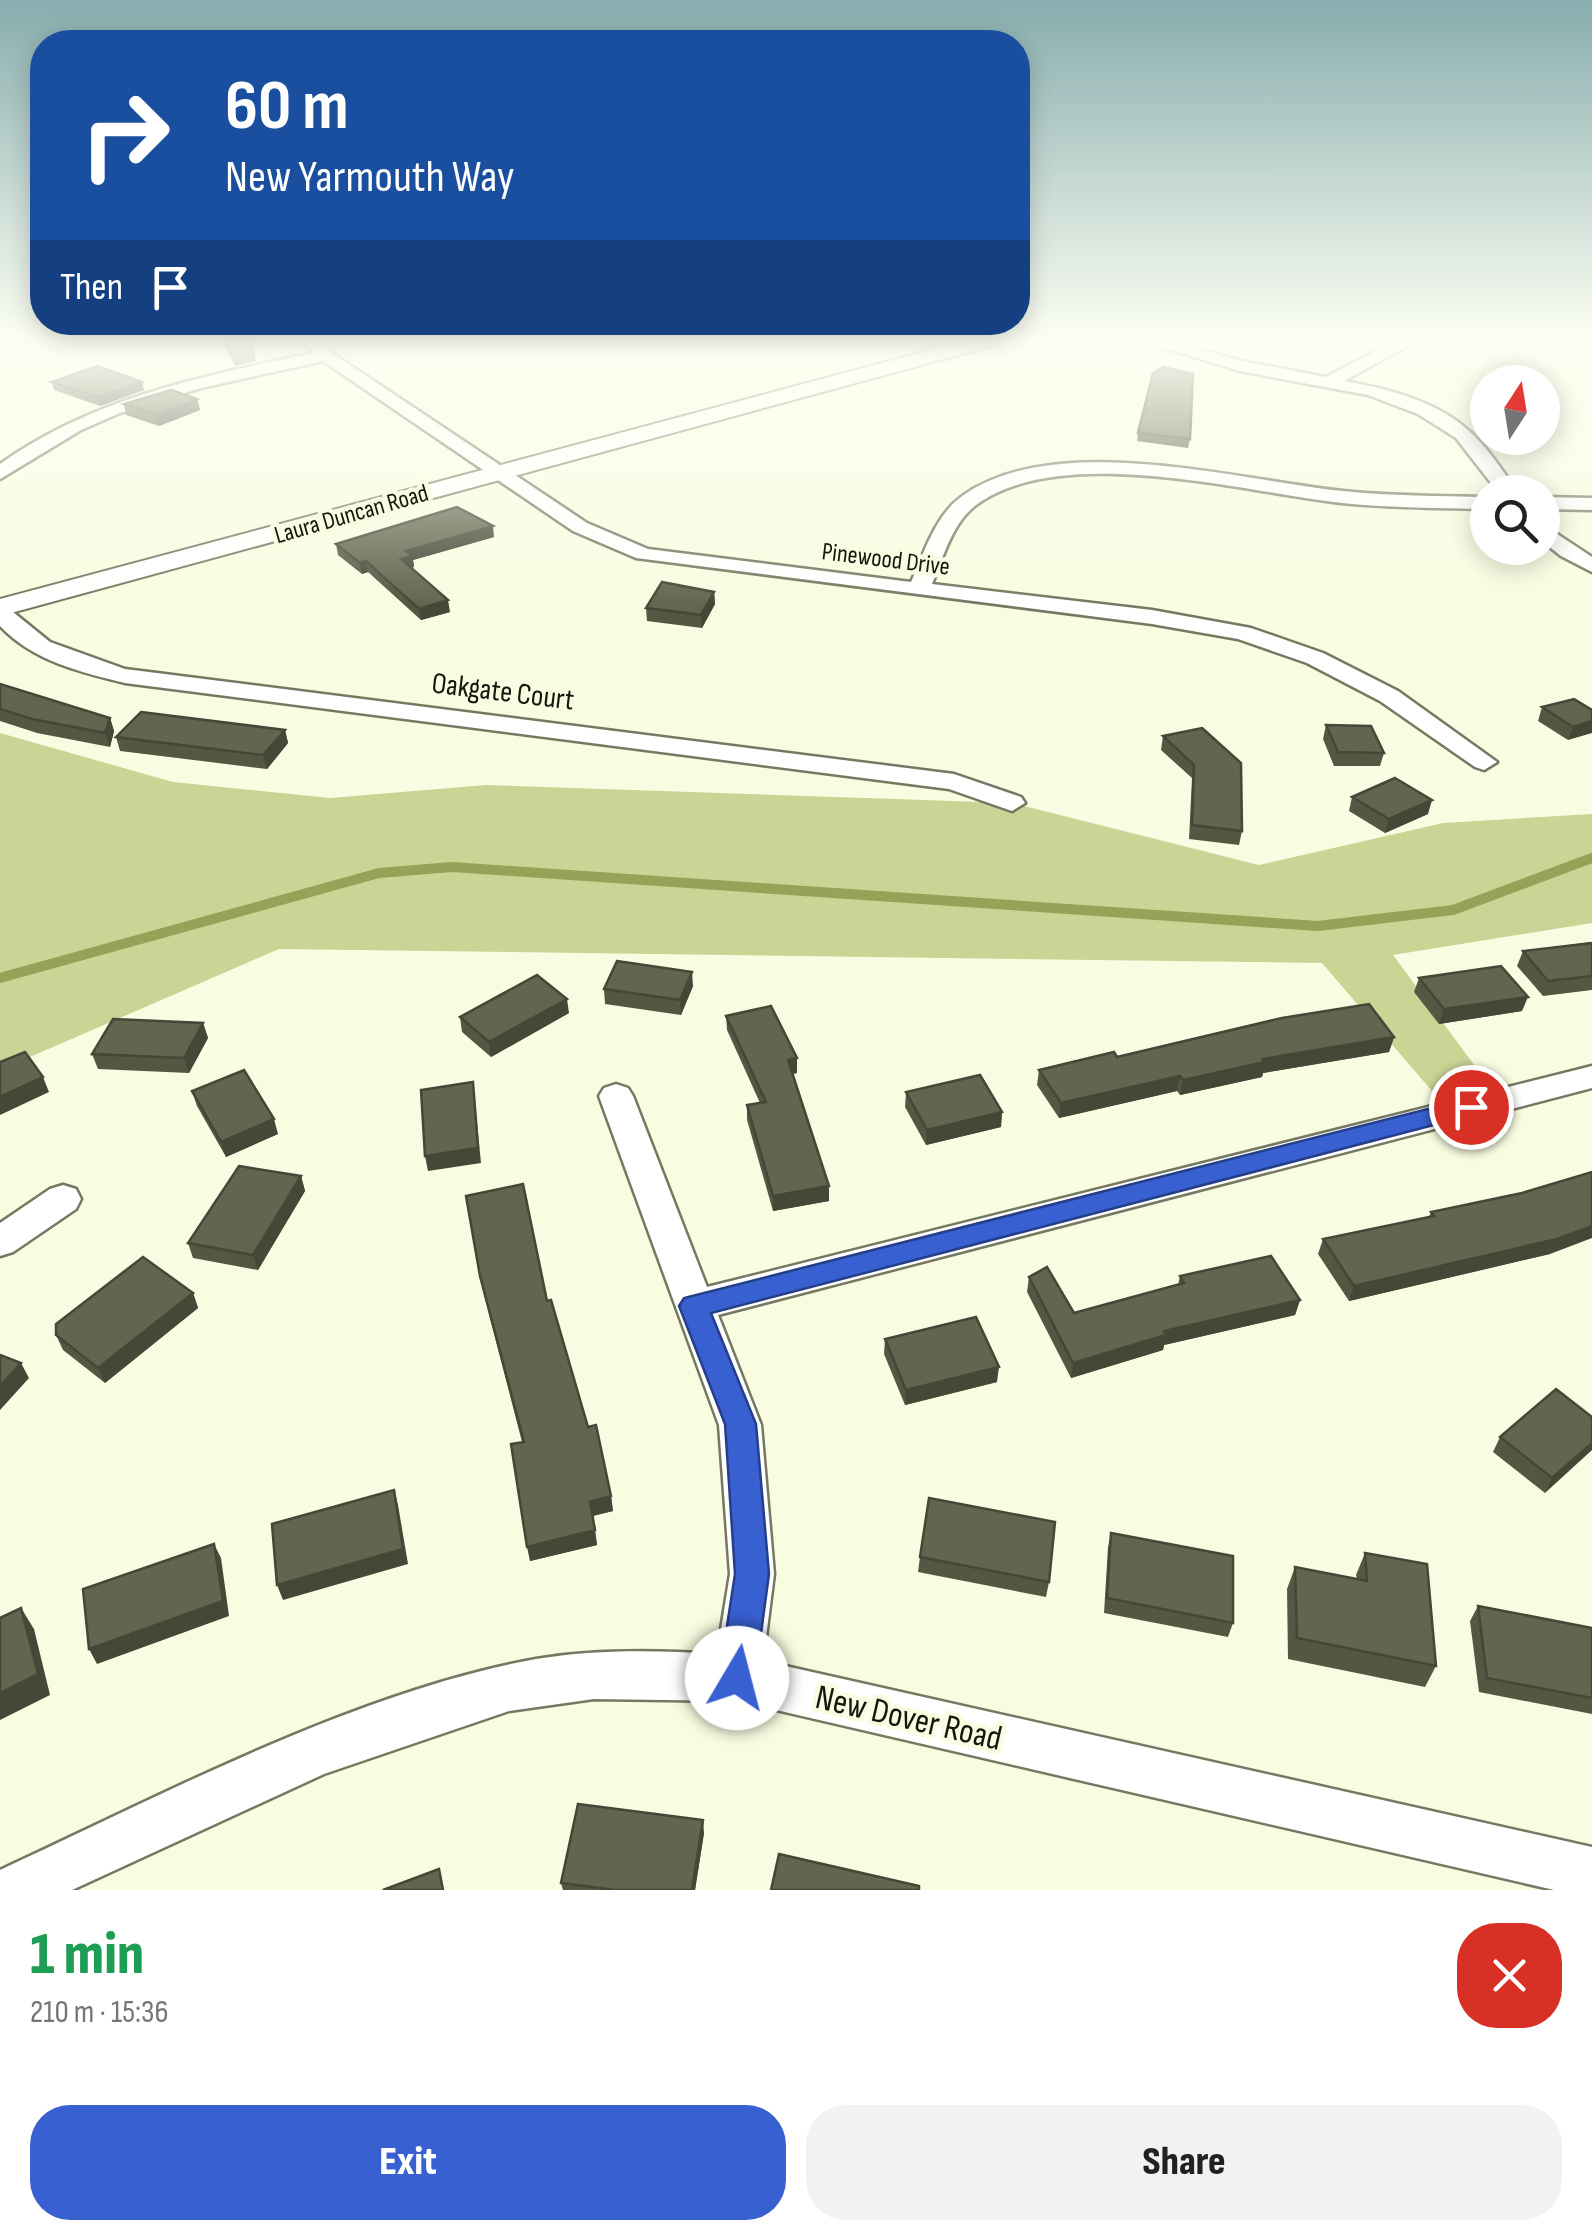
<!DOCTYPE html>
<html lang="en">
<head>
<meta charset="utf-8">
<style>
  body { margin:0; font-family:"Sofia Sans Condensed",sans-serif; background:#f2f2f2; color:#202124; height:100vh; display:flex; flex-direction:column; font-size:38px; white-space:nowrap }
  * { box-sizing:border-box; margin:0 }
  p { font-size:32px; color:#757577 }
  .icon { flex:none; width:55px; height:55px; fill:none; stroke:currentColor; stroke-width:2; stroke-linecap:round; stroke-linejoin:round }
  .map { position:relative; height:1890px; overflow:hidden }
  .side { display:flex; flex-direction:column; background:#fff; flex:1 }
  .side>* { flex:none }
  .top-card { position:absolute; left:30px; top:30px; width:1000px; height:305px; border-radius:40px; box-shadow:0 5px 25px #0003; background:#1a4fa0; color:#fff; overflow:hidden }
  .needle { width:65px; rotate:12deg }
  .tools { position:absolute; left:1470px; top:365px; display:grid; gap:20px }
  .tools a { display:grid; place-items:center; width:90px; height:90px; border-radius:50%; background:#fff; box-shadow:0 5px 25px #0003; font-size:50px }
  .pin { position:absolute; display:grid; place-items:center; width:85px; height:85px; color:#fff; margin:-42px; border:5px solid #fff; border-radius:50%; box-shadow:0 2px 10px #0007 }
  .me { position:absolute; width:110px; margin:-55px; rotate:8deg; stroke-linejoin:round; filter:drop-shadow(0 0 8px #0008) }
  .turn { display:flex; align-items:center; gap:35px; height:210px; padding:0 30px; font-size:45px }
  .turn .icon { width:130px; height:130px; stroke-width:2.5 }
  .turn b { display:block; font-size:70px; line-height:85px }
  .then { display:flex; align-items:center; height:95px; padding:0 30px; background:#0003; gap:20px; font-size:38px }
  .round { display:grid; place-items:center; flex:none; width:105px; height:105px; border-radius:40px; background:#f2f2f2 }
  .head { display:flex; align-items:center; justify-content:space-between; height:170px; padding:0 30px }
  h1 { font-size:60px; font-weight:800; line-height:75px; color:#1e9e55 }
  .button { display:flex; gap:20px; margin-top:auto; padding:20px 30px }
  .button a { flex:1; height:115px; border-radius:40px; background:#3960d1; color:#fff; font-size:40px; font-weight:800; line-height:115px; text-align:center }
  .button a+a { background:#f2f2f2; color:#202124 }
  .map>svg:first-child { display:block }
  .green { fill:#c9d495 }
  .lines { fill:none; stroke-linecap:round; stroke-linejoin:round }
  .stream { stroke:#97a258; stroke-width:10 }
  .minor-casing { stroke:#757961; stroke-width:5 }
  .tertiary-casing { stroke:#757961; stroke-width:4 }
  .minor { fill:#fff; fill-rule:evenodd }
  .tertiary { fill:#fff; fill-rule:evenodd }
  .wall { fill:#545843 }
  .shaded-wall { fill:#454737 }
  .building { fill:#62664e; stroke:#454737; stroke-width:2.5 }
  .route { fill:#3960d1; stroke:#253e88; stroke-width:2.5 }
  .labels { text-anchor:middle; stroke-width:9; stroke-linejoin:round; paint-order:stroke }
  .far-street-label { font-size:25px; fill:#15170d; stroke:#f8fde1 }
  .street-label { font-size:30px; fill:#15170d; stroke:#f8fde1 }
  .near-street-label { font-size:35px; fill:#15170d; stroke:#f8fde1 }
</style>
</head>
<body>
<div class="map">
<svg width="1592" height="1890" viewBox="0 0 1592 1890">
  <rect width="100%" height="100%" fill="#f8fde1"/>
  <path class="green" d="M0,733L173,782L330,798L486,785L1012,803L1259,865L1443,823L1592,814V923L1393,955L1500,1100L1450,1112L1322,963L279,949L0,1070Z"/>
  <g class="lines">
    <path class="stream" d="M0,978L379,873L452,867L1318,926L1453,910L1592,858"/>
    <defs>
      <g id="minor">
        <path d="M302,340H319L332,353L587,523L648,549L911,582C924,553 935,516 961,497C1053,429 1237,480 1343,491C1391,496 1439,496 1488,497V509C1439,508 1391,508 1342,503C1243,492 1062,442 976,505C952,523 943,558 932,584L1152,610L1251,628L1323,653L1398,691L1497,762L1484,770L1475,767L1380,701L1307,663L1238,639L1152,624L636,558L573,531L323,361L201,388L120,413L81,430L0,479V464C94,397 203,376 314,353Z"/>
        <path d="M1139,340H1166L1242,361L1326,377L1397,340H1418L1344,381C1386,388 1436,401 1468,430C1487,446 1503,472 1518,492H1498L1456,438L1418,414L1368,395L1240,371Z"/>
        <path d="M1542,497L1592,498V510L1542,509Z"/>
        <path d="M1542,524L1592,557V572L1561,556L1542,541Z"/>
        <path d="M0,606L8,608L50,642L125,669L954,774L1021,797L1025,803L1012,811L949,789L125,683C80,672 33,661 0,626Z"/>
        <path d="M1592,1066V1088L718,1315L761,1425L774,1574L763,1661L1592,1847V1890H1554L737,1701L594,1699L509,1711L324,1774L72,1890H0V1870C164,1794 358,1691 536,1659C595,1649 657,1650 717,1654L730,1574L719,1425L599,1096L604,1088L616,1084L628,1088L633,1096L707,1287Z"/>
        <path d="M63,1185L76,1189L81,1199L76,1209L13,1252L0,1256V1223L50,1189Z"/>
      </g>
      <path id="tertiary" d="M968,340H1002L999,344L0,616V599Z"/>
    </defs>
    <use href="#minor" class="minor-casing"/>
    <use href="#tertiary" class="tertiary-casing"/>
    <use href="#minor" class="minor"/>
    <use href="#tertiary" class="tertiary"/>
  </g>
  <g class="wall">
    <path d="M221,340H249L256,361L235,366Z"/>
    <path d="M52,382L144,390L100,406L54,390Z"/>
    <path d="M197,399L200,410L159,426L126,415L124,404Z"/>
    <path d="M1138,433L1190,439L1188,448L1137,441Z"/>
    <path d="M494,537L413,560L414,567L411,568L450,612L421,620L368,572L362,574L338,555L336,544Z"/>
    <path d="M714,592L715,604L702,628L647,621L646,608Z"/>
    <path d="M0,684L110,718L114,731L110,747L37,733L0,721Z"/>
    <path d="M1542,707L1592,710L1568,740L1538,721Z"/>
    <path d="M1326,725L1384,753L1380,766H1334L1323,739Z"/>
    <path d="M1202,728L1242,831L1239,845L1189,839L1192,778L1161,750L1163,736Z"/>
    <path d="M285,730L288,743L267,769L120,751L116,737Z"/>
    <path d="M1352,797L1428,814L1385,833L1349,811Z"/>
    <path d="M1592,942V990L1543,996L1517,966L1523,951Z"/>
    <path d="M1419,978L1522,1011L1439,1024L1414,992Z"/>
    <path d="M693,986L681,1015L605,1004L604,989Z"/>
    <path d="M569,1013L491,1057L462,1032L460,1017Z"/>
    <path d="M726,1016L797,1073L792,1074L829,1186V1201L773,1211L747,1120V1105L760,1103L727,1030Z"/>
    <path d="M203,1023L208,1038L189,1073L98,1069L92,1054Z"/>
    <path d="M1394,1037L1389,1052L1263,1073L1262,1077L1180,1095L1177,1091L1059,1118L1037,1085L1039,1070L1117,1057Z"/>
    <path d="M192,1091L278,1134L226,1157L197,1106Z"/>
    <path d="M906,1092L1002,1112L1001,1127L926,1145L905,1107Z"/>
    <path d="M301,1176L305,1191L258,1270L193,1258L188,1243Z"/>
    <path d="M466,1196L547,1301L611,1496L613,1511L593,1516L597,1545L530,1561L522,1442L483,1291Z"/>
    <path d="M1431,1212L1550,1254L1349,1301L1318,1254L1323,1239L1429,1217Z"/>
    <path d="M1180,1276L1300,1300L1295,1315L1164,1345L1163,1350L1071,1378L1027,1292L1029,1277L1074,1313L1178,1285Z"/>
    <path d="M193,1293L198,1308L105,1383L63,1350L56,1335Z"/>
    <path d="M885,1339L997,1382L905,1405L884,1354Z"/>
    <path d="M1592,1417L1545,1493L1493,1452L1500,1437Z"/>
    <path d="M1111,1533L1233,1623L1228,1637L1104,1613L1108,1547Z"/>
    <path d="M1365,1553L1436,1666L1425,1687L1288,1659L1287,1589L1295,1567L1357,1579L1356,1575Z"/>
    <path d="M920,1557L1049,1582L1046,1597L918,1572Z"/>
    <path d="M1478,1606L1592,1628V1714L1479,1692L1470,1621Z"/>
    <path d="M704,1833L695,1890H563L561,1883Z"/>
  </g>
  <g class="shaded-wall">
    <path d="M254,351L256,361L235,366L233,356Z"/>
    <path d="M142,382L144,390L100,406L98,397Z"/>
    <path d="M197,399L200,410L159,426L157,415Z"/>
    <path d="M493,526L494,537L413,560L414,567L402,570L401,559L406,551Z"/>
    <path d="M366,561L368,572L362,574L360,563Z"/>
    <path d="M714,592L715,604L702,628L701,615Z"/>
    <path d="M448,600L450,612L421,620L419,609Z"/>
    <path d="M110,718L114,731L110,747L105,733Z"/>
    <path d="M1592,721V733L1568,740L1573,727Z"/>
    <path d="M285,730L288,743L267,769L263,755Z"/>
    <path d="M1432,800L1428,814L1385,833L1389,819Z"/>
    <path d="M692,972L693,986L681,1015L680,1000Z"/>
    <path d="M1528,997L1522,1011L1439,1024L1444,1009Z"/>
    <path d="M567,999L569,1013L491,1057L489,1042Z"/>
    <path d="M203,1023L208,1038L189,1073L184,1058Z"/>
    <path d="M1394,1037L1389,1052L1263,1073L1262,1077L1180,1095L1183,1080L1263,1059Z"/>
    <path d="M797,1058V1073L788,1075V1060Z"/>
    <path d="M1180,1076L1177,1091L1059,1118L1061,1103Z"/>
    <path d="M43,1077L49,1092L0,1115V1097Z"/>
    <path d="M473,1082L481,1163L428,1171L425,1156Z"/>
    <path d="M1002,1112L1001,1127L926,1145L927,1130Z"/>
    <path d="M274,1119L278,1134L226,1157L221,1142Z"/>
    <path d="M301,1176L305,1191L258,1270L253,1255Z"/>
    <path d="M829,1186V1201L773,1211V1196Z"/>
    <path d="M1592,1226V1238L1550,1254L1349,1301L1354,1286Z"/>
    <path d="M193,1293L198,1308L105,1383L98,1368Z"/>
    <path d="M1300,1300L1295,1315L1164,1345L1163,1350L1071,1378L1073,1363L1164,1331Z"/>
    <path d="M21,1363L29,1378L0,1410V1386Z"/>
    <path d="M999,1367L997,1382L905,1405L906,1390Z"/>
    <path d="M1592,1443V1450L1545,1493L1552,1478Z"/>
    <path d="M394,1490L398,1505L408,1564L283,1600L277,1585Z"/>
    <path d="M611,1496L613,1511L592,1516L590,1502Z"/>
    <path d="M595,1530L597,1545L530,1561L527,1547Z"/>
    <path d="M214,1544L221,1558L229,1616L97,1664L89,1649Z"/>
    <path d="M21,1608L34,1629L50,1695L0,1720V1693Z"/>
    <path d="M703,1820L704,1833L695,1890H692Z"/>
  </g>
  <g class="building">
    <path d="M224,340H249L254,351L233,356Z"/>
    <path d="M97,366L142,382L98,397L52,382Z"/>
    <path d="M1163,367L1193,374L1190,439L1138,433L1153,373Z"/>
    <path d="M171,390L197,399L157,415L124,404Z"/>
    <path d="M457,507L493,526L406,551L413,556L401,559L448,600L419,609L366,561L360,563L336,544Z"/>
    <path d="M662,582L714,592L701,615L646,608Z"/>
    <path d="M0,684L110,718L105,733L32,719L0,709Z"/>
    <path d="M1574,699L1592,710V721L1573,727L1542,707Z"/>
    <path d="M141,712L285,730L263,755L116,737Z"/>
    <path d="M1326,725L1371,726L1384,753L1338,752Z"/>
    <path d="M1202,728L1241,763L1242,831L1192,825L1194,765L1163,736Z"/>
    <path d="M1395,778L1432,800L1389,819L1352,797Z"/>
    <path d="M1592,943V976L1548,981L1523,951Z"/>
    <path d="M617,961L692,972L680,1000L604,989Z"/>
    <path d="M1501,966L1528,997L1444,1009L1419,978Z"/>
    <path d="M537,975L567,999L489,1042L460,1017Z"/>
    <path d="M1369,1004L1394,1037L1263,1059L1265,1062L1183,1080L1180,1076L1061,1103L1039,1070L1114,1052L1117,1057L1282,1018Z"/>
    <path d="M771,1006L797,1058L788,1060L829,1186L773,1196L747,1105L766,1102L726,1016Z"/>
    <path d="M113,1019L203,1023L184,1058L92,1054Z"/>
    <path d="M25,1052L43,1077L0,1097V1062Z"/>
    <path d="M244,1070L274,1119L221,1142L192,1091Z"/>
    <path d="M980,1075L1002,1112L927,1130L906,1092Z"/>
    <path d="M473,1082L478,1148L425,1156L421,1090Z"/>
    <path d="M239,1166L301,1176L253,1255L188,1243Z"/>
    <path d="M1592,1172V1226L1557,1239L1354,1286L1323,1239L1434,1216L1431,1212L1522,1193Z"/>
    <path d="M523,1184L547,1301L551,1300L588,1427L596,1425L611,1496L590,1502L595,1530L527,1547L511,1444L524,1442L480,1276L466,1196Z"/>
    <path d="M1271,1256L1300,1300L1164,1331L1166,1335L1073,1363L1029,1277L1047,1267L1074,1313L1184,1283L1180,1276Z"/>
    <path d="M143,1257L193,1293L98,1368L56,1335V1324Z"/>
    <path d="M976,1317L999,1367L906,1390L885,1339Z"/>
    <path d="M0,1355L21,1363L0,1386Z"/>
    <path d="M1556,1389L1592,1417V1443L1552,1478L1500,1437Z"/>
    <path d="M394,1490L403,1549L277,1585L272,1524Z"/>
    <path d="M929,1498L1055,1522L1049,1582L920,1557Z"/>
    <path d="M1111,1533L1233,1556V1623L1107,1598Z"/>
    <path d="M214,1544L223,1601L89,1649L83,1589Z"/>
    <path d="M1365,1553L1427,1564L1436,1666L1297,1638L1295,1567L1367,1581Z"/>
    <path d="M1478,1606L1592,1628V1698L1487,1678Z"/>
    <path d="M21,1608L38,1674L0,1693V1618Z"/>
    <path d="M578,1804L703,1820L692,1890H615L561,1883Z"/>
    <path d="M779,1854L919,1886V1890H771Z"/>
    <path d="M439,1869L443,1890H383Z"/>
  </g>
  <linearGradient id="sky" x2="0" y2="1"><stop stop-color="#87adae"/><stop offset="0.56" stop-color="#fcfef2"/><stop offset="1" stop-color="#fcfef2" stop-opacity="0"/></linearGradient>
  <rect width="1592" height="605" fill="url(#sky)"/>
  <path class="route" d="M1471,1098L1480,1101L1484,1107L1480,1113L711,1313L756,1424L769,1574L755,1678L750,1690L737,1696L724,1690L719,1678L735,1574L725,1424L679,1306L684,1298Z"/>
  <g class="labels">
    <g class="far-street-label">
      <text transform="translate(351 513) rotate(-16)" y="9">Laura Duncan Road</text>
      <text transform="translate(886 558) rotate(7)" y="9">Pinewood Drive</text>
    </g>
    <g class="street-label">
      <text transform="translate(503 691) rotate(7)" y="10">Oakgate Court</text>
    </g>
    <g class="near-street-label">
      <text transform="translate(909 1717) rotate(13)" y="12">New Dover Road</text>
    </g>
  </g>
</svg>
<div class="tools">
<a><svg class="needle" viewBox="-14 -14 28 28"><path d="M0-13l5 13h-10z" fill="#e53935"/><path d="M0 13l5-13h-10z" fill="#757577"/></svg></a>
<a><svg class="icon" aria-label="search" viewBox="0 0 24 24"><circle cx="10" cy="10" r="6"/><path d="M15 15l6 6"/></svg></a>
</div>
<div class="pin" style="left:1471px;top:1107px;background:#d93025"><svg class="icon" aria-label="arrive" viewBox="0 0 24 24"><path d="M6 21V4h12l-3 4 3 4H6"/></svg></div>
<svg class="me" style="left:737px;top:1678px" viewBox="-20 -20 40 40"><circle r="19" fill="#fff"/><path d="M0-13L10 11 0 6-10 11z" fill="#3960d1"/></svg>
<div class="top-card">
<div class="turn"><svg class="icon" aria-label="right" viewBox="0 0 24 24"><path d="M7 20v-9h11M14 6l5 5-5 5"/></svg><div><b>60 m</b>New Yarmouth Way</div></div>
<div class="then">Then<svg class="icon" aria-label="arrive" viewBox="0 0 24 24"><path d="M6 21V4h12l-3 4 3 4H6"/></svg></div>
</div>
</div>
<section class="side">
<div class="head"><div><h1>1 min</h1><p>210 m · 15:36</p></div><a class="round" style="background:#d93025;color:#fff"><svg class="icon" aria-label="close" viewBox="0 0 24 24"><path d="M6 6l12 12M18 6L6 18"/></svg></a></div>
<div class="button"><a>Exit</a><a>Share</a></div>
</section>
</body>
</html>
